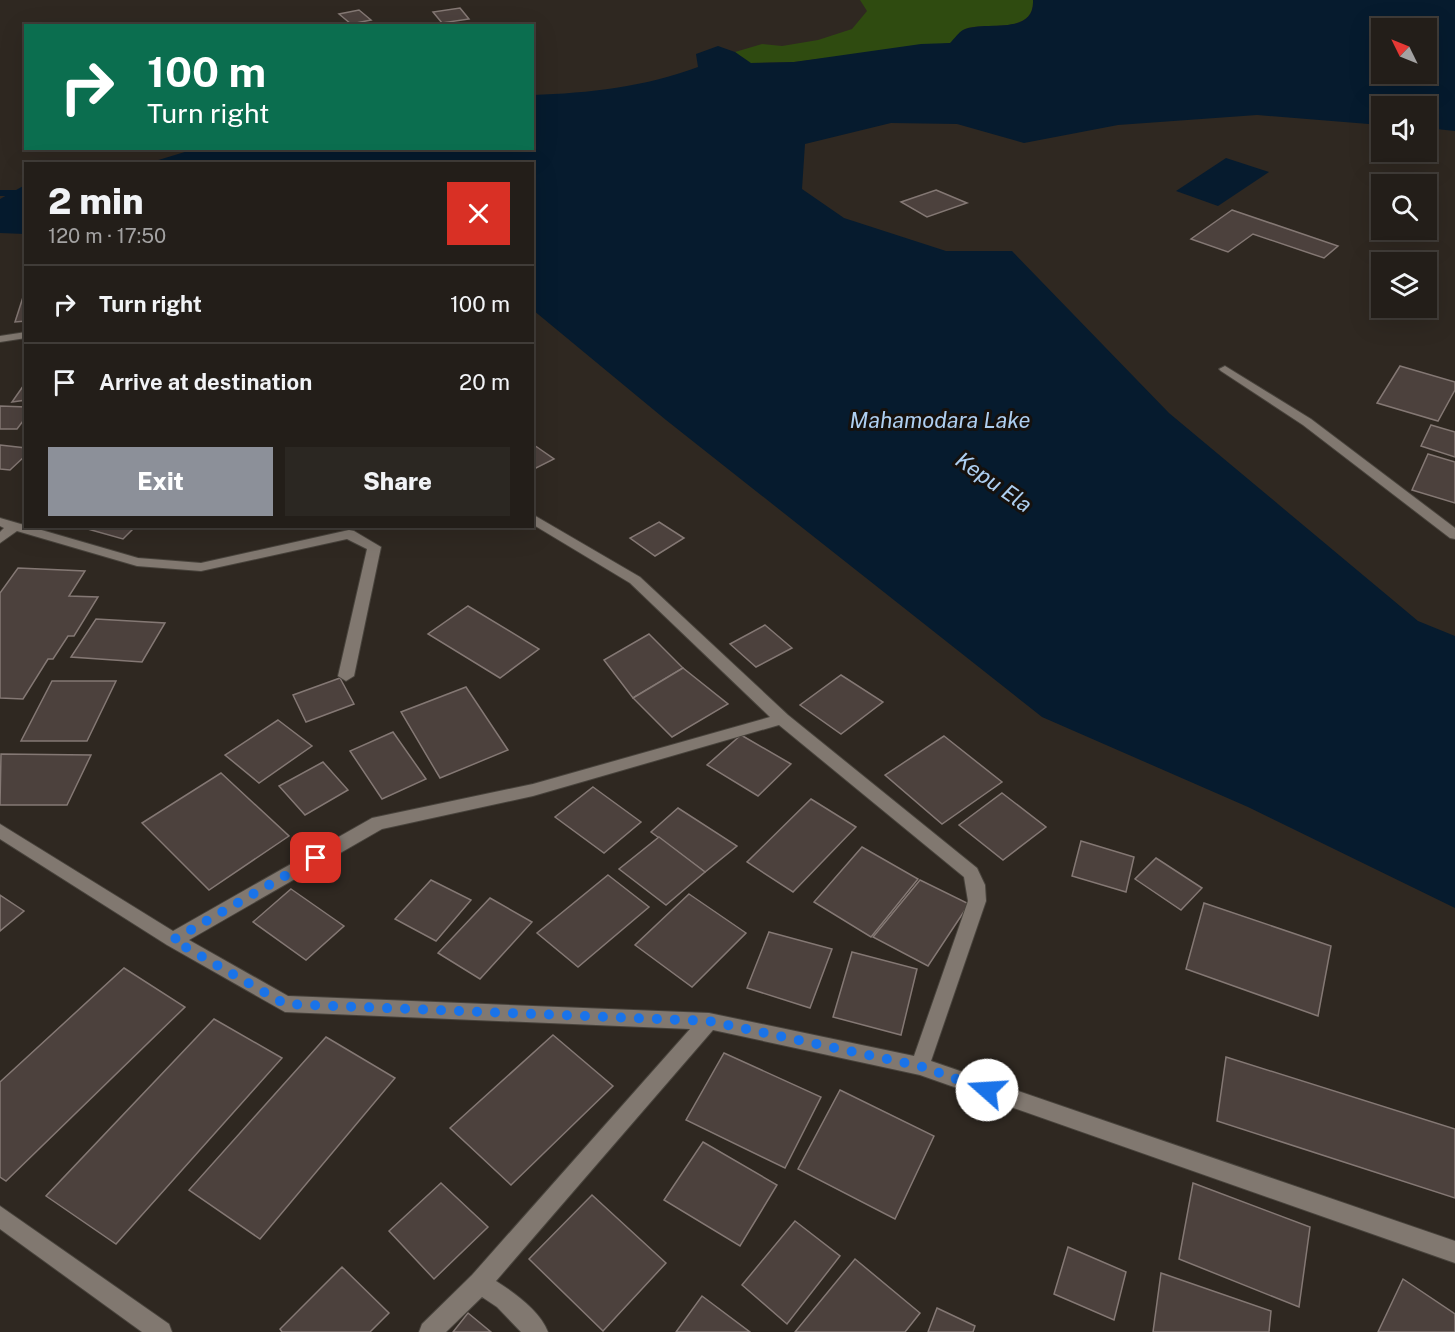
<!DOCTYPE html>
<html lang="en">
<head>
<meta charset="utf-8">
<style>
  body { margin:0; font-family:"Public Sans",sans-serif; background:#2b2722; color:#f1f3f6; height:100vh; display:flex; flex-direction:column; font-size:22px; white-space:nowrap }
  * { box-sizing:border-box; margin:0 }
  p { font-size:20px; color:#a3a2a2 }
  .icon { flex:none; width:33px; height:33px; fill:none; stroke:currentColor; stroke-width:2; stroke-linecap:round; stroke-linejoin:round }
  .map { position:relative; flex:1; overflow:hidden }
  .panel { position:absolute; left:24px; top:162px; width:510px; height:366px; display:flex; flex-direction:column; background:#231e19; border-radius:0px; box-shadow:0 6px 24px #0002,0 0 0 2px #403c38 }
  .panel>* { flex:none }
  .guide { position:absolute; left:24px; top:24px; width:510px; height:126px; border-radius:0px; box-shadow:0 6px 24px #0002,0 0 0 2px #403c38; background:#0b6e4f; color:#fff; overflow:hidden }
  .needle { width:39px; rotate:313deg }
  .buttons { position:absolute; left:1371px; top:18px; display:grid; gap:12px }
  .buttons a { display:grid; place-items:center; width:66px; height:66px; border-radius:0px; background:#231e19; box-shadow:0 6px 24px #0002,0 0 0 2px #403c38; font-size:30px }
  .pin { position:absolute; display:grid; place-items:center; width:51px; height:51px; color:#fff; margin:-26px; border-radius:12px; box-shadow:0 3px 9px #0006 }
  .me { position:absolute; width:66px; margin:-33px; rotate:289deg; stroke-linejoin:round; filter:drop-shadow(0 0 4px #0008) }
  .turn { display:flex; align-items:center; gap:21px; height:126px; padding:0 24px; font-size:27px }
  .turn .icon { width:78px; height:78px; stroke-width:2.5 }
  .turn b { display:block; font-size:42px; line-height:51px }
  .round { display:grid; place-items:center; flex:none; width:63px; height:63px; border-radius:0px; background:#2b2722 }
  .summary { display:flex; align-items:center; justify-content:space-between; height:102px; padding:0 24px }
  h1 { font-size:36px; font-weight:800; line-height:45px }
  .primary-button { display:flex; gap:12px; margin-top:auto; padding:12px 24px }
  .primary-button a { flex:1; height:69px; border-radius:0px; background:#8c9099; color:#fff; font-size:24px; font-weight:800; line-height:69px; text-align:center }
  .primary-button a+a { background:#2b2722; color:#f1f3f6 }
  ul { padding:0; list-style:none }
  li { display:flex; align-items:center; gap:18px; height:78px; padding:0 24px; border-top:2px solid #403c38 }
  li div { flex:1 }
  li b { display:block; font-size:22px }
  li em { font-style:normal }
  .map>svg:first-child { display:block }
  .green { fill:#2f4b10 }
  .water { fill:#061b2e; fill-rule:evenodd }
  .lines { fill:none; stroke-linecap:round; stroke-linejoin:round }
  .stream { fill:#061b2e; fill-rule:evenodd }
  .building { fill:#4c413d; stroke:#847874; stroke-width:1.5 }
  .minor-casing { stroke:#48433c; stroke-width:2 }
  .minor { fill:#817870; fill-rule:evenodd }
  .route { stroke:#1a73e8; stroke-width:10; stroke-dasharray:0 18 }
  .labels { text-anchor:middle; stroke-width:6; stroke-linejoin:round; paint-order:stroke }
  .water-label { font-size:22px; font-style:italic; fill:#aecff1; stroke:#15110e }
</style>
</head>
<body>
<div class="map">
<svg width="1455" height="1332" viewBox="0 0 1455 1332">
  <rect width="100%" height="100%" fill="#2f2821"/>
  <path class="green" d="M860,0H1033C1035,36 984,21 965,29C960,32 955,38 951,43L794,62L749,63L735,52L762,44L782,46L818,40L852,29L867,11Z"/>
  <g class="water">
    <path d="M1033,0H1455V131L1427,128L1426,106H1382L1381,125L1257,115L1118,125L1024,143L957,124L891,123L805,144L802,189L844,218L946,251H1012L1169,413L1418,621L1455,636V908L1248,807L1042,717L666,420L533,310L532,164L130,163L155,161L198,148H532L533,95C589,93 645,87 698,67L696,54L718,46L735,52L751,63L794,62L921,44L950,43C954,39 959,32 963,30C983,20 1035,37 1033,0ZM1382,28H1426V74H1382Z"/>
    <path d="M1226,158L1269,172L1218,206L1176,191Z"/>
    <path d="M25,185V234L0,233V199Z"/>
  </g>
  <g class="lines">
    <rect class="stream" x="0" y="190" width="26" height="6"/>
  </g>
  <g class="building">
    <path d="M460,8L469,19L442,23L433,12Z"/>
    <path d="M359,10L371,20L351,24L339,14Z"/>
    <path d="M936,190L967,203L927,217L901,202Z"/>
    <path d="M1232,210L1338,246L1324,258L1253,234L1228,252L1191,239Z"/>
    <path d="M24,294L26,321L15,322Z"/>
    <path d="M1400,366L1455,382V390L1438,421L1377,403Z"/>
    <path d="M26,382V400L12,402Z"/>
    <path d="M0,406L26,407V417L17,429H0Z"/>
    <path d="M1431,425L1455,432V457L1421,446Z"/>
    <path d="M0,445L26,448V455L10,470L0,469Z"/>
    <path d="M534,445L554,459L532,470V446Z"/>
    <path d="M1428,454L1455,462V503L1412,490Z"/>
    <path d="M659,522L684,538L655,556L630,538Z"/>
    <path d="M77,526H136L123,539Z"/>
    <path d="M18,568L85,571L69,596L98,597L74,636H68L53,659H48L23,699L0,698V593Z"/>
    <path d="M468,606L539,649L500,678L428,634Z"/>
    <path d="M96,619L165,623L142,662L71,657Z"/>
    <path d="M765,625L792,648L756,667L730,644Z"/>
    <path d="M649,634L683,668L633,698L604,660Z"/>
    <path d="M683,668L728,704L672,737L633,698Z"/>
    <path d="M841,675L883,702L841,734L800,705Z"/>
    <path d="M340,678L354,704L306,722L293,695Z"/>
    <path d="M52,681H116L87,741H21Z"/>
    <path d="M466,687L508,750L440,778L401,712Z"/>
    <path d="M278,720L312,746L259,783L225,755Z"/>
    <path d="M393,732L426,779L382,799L350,751Z"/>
    <path d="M741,735L791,764L758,796L707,765Z"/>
    <path d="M944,736L1002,782L942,824L885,775Z"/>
    <path d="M1,754L91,755L67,805H0Z"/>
    <path d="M323,762L348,790L305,815L279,786Z"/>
    <path d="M221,773L289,836L209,890L142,823Z"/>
    <path d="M593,787L641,822L604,853L555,817Z"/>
    <path d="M1002,793L1046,827L1003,860L959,825Z"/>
    <path d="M811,799L856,827L793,892L747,862Z"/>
    <path d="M678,808L737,846L705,872L651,832Z"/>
    <path d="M659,837L705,872L666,905L619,869Z"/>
    <path d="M1081,841L1134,857L1126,892L1072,876Z"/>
    <path d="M862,847L918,879L871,937L814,902Z"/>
    <path d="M1156,858L1202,888L1181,910L1135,879Z"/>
    <path d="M608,875L649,907L578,967L537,933Z"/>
    <path d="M431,880L471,900L436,941L395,919Z"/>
    <path d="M920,880L969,904L928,966L873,937Z"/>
    <path d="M291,889L344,926L306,960L253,922Z"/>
    <path d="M689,894L746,933L692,987L635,945Z"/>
    <path d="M0,895L24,911L0,931Z"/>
    <path d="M490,898L532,922L480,979L438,953Z"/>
    <path d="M1204,903L1331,946L1318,1016L1186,969Z"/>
    <path d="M769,932L832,949L810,1008L747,988Z"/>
    <path d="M852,952L917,969L901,1035L833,1017Z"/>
    <path d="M124,968L185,1007L6,1181L0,1177V1082Z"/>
    <path d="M214,1019L282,1058L116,1244L46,1196Z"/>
    <path d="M553,1035L613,1086L511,1185L450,1128Z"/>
    <path d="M326,1037L395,1078L260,1239L189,1190Z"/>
    <path d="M724,1053L821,1097L785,1168L686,1120Z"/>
    <path d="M1226,1057L1455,1129V1198L1217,1121Z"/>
    <path d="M840,1090L934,1136L895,1219L798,1169Z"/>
    <path d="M703,1142L777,1185L740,1246L664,1200Z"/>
    <path d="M441,1183L488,1227L434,1279L389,1231Z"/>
    <path d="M1193,1183L1310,1227L1299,1307L1179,1259Z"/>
    <path d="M592,1195L666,1263L603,1331L529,1259Z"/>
    <path d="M795,1221L840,1256L787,1324L742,1285Z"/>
    <path d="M1068,1247L1126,1272L1114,1320L1054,1294Z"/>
    <path d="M855,1259L920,1313L905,1332H795Z"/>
    <path d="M342,1267L389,1313L370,1332H282L280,1329Z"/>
    <path d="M1161,1273L1271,1311L1269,1332H1153Z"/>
    <path d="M1403,1279L1455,1314V1332H1378Z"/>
    <path d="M702,1296L750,1332H676Z"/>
    <path d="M937,1308L975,1326L973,1332H928Z"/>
    <path d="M468,1313L491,1332H453Z"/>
  </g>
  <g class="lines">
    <defs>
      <g id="minor">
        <path d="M26,332V338L0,342V336Z"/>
        <path d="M1225,366L1311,419L1455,528V539L1450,538L1303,425L1221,371L1219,369Z"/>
        <path d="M532,514L640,577L788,715L977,868L985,885L986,901L931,1061L1455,1241V1263L920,1075L713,1030L496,1281C515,1293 540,1311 548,1332H521L497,1307L482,1297L446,1332H419L422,1324L472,1275L690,1029L285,1012L167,945L0,839V824L173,931L372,818L533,784L770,717L630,583L532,524ZM779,725L964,877L968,901L914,1056L709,1013L288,996L189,940L382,829L533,796Z"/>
        <path d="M0,518L138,558L201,563L349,530L354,531L381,547L354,676L346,681L338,676L367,549L347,539L201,571L137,566L17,531L0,543V532L4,528L0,526Z"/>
        <path d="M0,1206L169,1324L172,1332H142L0,1229Z"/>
      </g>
    </defs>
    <use href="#minor" class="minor-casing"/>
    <use href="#minor" class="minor"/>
  </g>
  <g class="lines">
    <path class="route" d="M316,858L173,940L285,1004L709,1021L920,1066L987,1090"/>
  </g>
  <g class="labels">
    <g class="water-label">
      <text x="940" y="428">Mahamodara Lake</text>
      <text transform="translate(994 482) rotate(35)" y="8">Kepu Ela</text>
    </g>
  </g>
</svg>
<div class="buttons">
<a><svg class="needle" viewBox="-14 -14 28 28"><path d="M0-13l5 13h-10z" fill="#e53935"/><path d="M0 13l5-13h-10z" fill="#a3a2a2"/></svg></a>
<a><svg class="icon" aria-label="sound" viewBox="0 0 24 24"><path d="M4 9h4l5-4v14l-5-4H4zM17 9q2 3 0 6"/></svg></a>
<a><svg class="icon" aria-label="search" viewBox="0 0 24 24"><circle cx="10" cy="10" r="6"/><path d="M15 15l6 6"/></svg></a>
<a><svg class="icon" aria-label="layers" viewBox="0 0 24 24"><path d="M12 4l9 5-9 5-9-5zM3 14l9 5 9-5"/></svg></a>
</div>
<div class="pin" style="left:316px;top:858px;background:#d93025"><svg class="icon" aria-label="arrive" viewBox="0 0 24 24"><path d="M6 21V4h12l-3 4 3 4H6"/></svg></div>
<svg class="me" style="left:987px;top:1090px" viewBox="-20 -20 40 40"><circle r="19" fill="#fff"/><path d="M0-13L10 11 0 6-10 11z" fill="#1a73e8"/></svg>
<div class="guide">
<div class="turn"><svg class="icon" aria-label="right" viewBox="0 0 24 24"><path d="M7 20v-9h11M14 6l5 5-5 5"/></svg><div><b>100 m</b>Turn right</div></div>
</div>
<section class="panel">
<div class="summary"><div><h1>2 min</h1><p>120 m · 17:50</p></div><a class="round" style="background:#d93025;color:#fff"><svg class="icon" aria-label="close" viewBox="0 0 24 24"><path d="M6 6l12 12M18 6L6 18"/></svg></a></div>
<ul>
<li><svg class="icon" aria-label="right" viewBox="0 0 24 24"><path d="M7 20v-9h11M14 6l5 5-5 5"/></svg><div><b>Turn right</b></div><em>100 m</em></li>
<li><svg class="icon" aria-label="arrive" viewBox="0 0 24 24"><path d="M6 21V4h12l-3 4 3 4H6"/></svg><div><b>Arrive at destination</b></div><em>20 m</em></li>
</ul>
<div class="primary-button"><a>Exit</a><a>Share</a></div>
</section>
</div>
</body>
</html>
